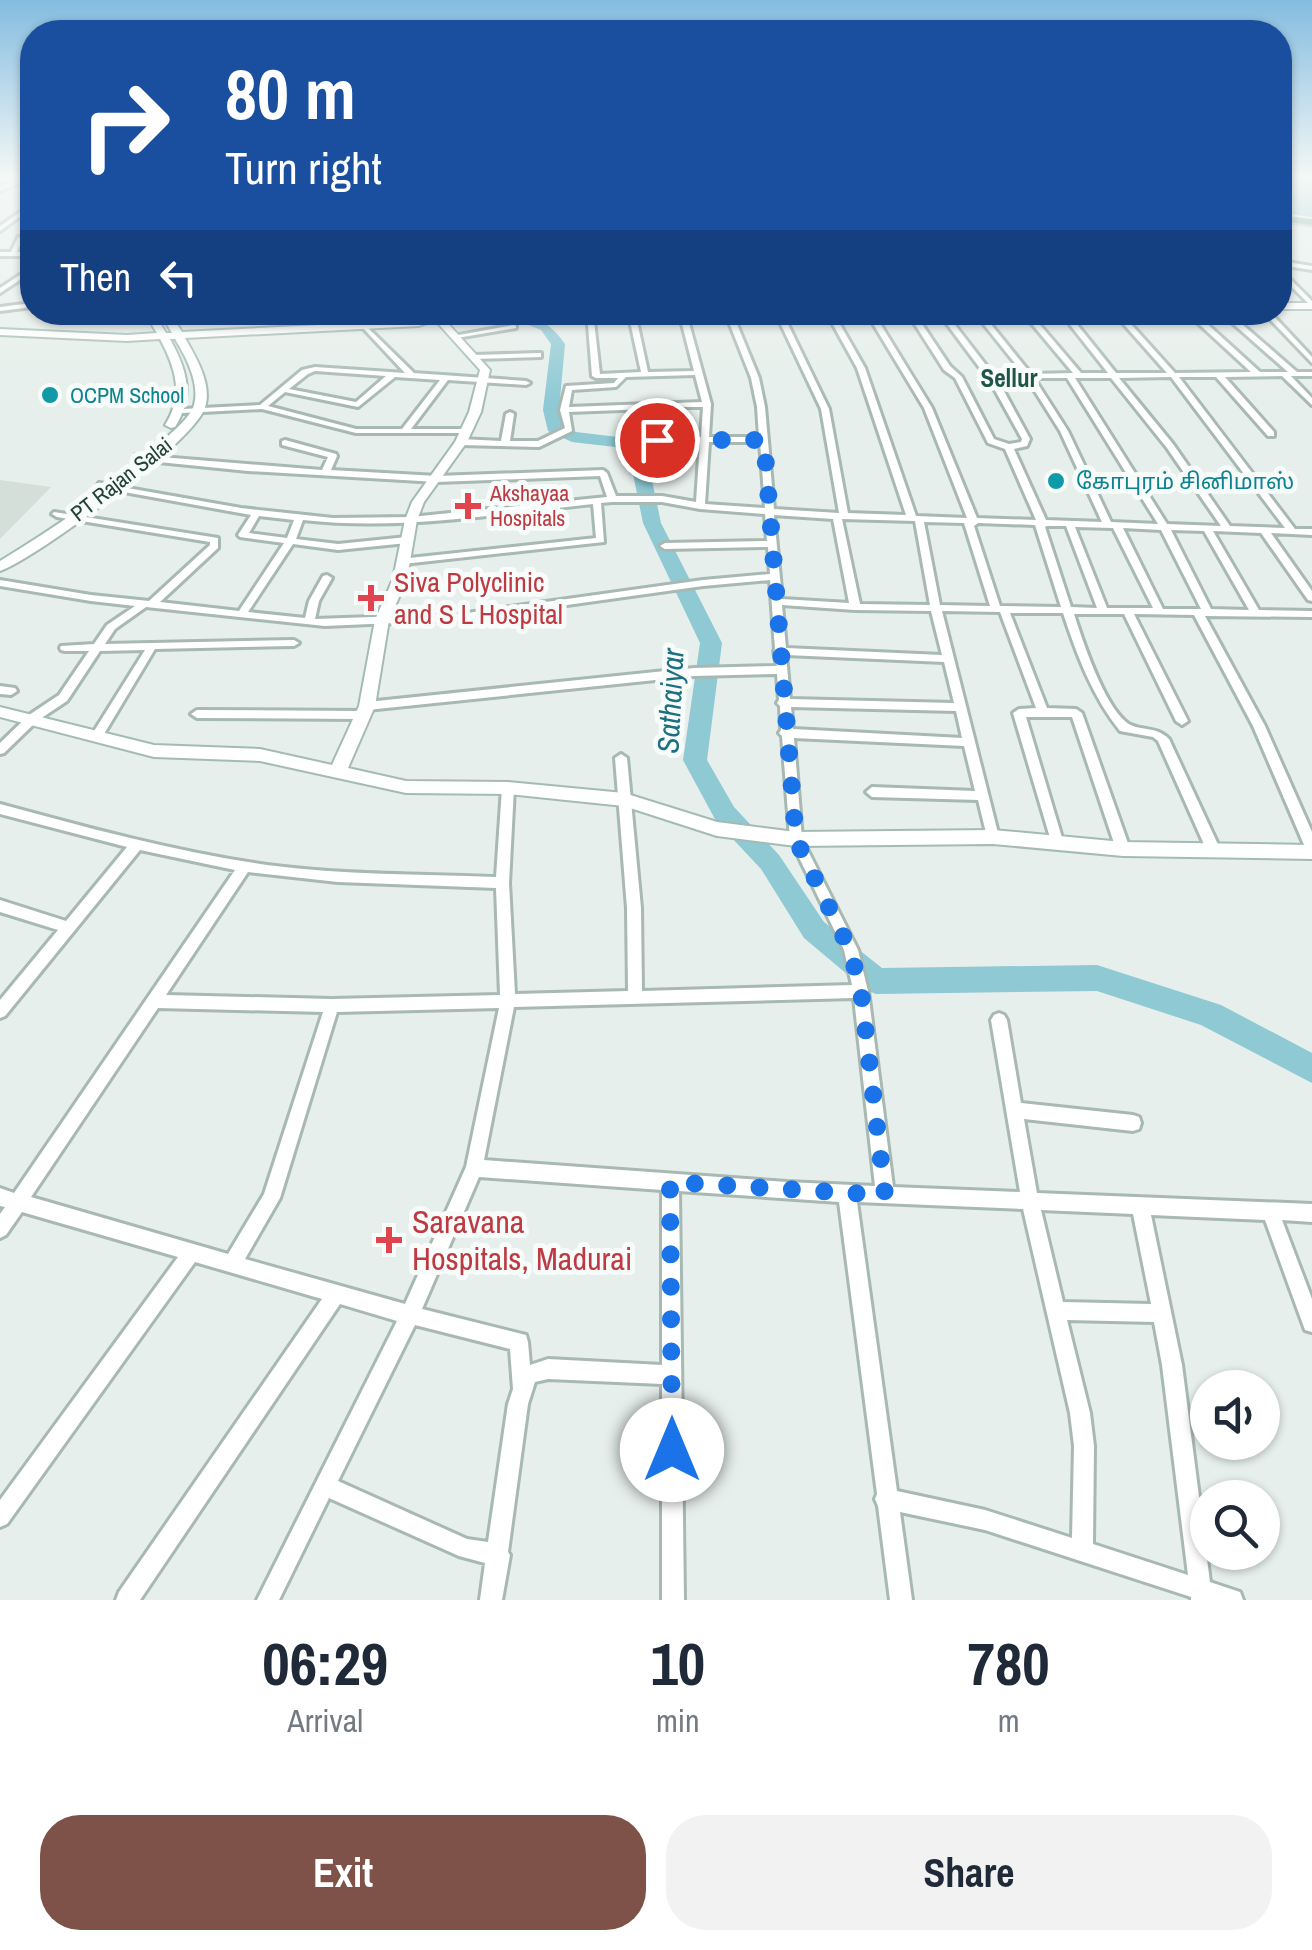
<!DOCTYPE html>
<html lang="en">
<head>
<meta charset="utf-8">
<style>
  body { margin:0; font-family:"Archivo Narrow","Noto Sans Tamil",sans-serif; background:#f2f2f3; color:#1f2937; height:100vh; display:flex; flex-direction:column; font-size:38px; white-space:nowrap }
  * { box-sizing:border-box; margin:0 }
  p { font-size:32px; color:#747a83 }
  .icon { flex:none; width:55px; height:55px; fill:none; stroke:currentColor; stroke-width:2; stroke-linecap:round; stroke-linejoin:round }
  .map { position:relative; height:1600px; overflow:hidden }
  .details { display:flex; flex-direction:column; background:#fff; flex:1 }
  .details>* { flex:none }
  .guide { position:absolute; left:20px; top:20px; width:1272px; height:305px; border-radius:40px; box-shadow:0 2px 8px #0004; background:#1a4fa0; color:#fff; overflow:hidden }
  .controls { position:absolute; left:1190px; top:1370px; display:grid; gap:20px }
  .controls a { display:grid; place-items:center; width:90px; height:90px; border-radius:50%; background:#fff; box-shadow:0 2px 8px #0004; font-size:50px }
  .pin { position:absolute; display:grid; place-items:center; width:85px; height:85px; color:#fff; margin:-42px; border:5px solid #fff; border-radius:50%; box-shadow:0 2px 10px #0007 }
  .me { position:absolute; width:110px; margin:-55px; rotate:0deg; stroke-linejoin:round; filter:drop-shadow(0 0 8px #0008) }
  .turn { display:flex; align-items:center; gap:35px; height:210px; padding:0 40px; font-size:45px }
  .turn .icon { width:130px; height:130px; stroke-width:2.5 }
  .turn b { display:block; font-size:70px; line-height:85px }
  .then { display:flex; align-items:center; height:95px; padding:0 40px; background:#0003; gap:20px; font-size:38px }
  .eta { display:flex; justify-content:space-evenly; align-items:center; height:170px; text-align:center }
  .eta b { font-size:60px; font-weight:800; line-height:70px }
  .button { display:flex; gap:20px; margin-top:auto; padding:20px 40px }
  .button a { flex:1; height:115px; border-radius:40px; background:#7f5249; color:#fff; font-size:40px; font-weight:800; line-height:115px; text-align:center }
  .button a+a { background:#f2f2f3; color:#1f2937 }
  .map>svg:first-child { display:block }
  .built { fill:#d4dfda }
  .water { fill:#8ec9d4 }
  .lines { fill:none; stroke-linecap:round; stroke-linejoin:round }
  .river { fill:#8ec9d4; fill-rule:evenodd }
  .street-casing { stroke:#a8b8b2; stroke-width:6 }
  .secondary-casing { stroke:#a4bbb3; stroke-width:4 }
  .primary-casing { stroke:#c2cac8; stroke-width:5 }
  .street { fill:#fff; fill-rule:evenodd }
  .secondary { fill:#fff; fill-rule:evenodd }
  .primary { fill:#6aa596; fill-rule:evenodd }
  .route { stroke:#1a73e8; stroke-width:18; stroke-dasharray:0 32.4 }
  .culture-dot { fill:#0f9aa8; stroke:#f7fbf9; stroke-width:4 }
  .health-dot { fill:#e0444e; stroke:#f7fbf9; stroke-width:4 }
  .labels { text-anchor:middle; stroke-width:10; stroke-linejoin:round; paint-order:stroke }
  .far-culture-label { font-size:22px; fill:#0d838f; stroke:#f7fbf9; text-anchor:start }
  .far-street-label { font-size:22px; fill:#24423a; stroke:#f7fbf9 }
  .far-health-label { font-size:22px; fill:#be3a42; stroke:#f7fbf9; text-anchor:start }
  .far-neighbourhood-label { font-size:25px; font-weight:bold; fill:#1f5548; stroke:#f7fbf9 }
  .health-label { font-size:28px; fill:#be3a42; stroke:#f7fbf9; text-anchor:start }
  .water-label { font-size:30px; font-style:italic; fill:#1c6f80; stroke:#f7fbf9 }
  .near-health-label { font-size:32px; fill:#be3a42; stroke:#f7fbf9; text-anchor:start }
</style>
</head>
<body>
<div class="map">
<svg width="1312" height="1600" viewBox="0 0 1312 1600">
  <rect width="100%" height="100%" fill="#e6efeb"/>
  <path class="built" d="M0,480L51,487L0,539Z"/>
  <path class="water" d="M1280,179H1312V217L1280,213Z"/>
  <g class="lines">
    <path class="river" d="M497,312C528,312 548,319 565,344L559,410L562,425L576,432L626,438L647,457L661,523L722,643L707,760L734,807L779,855L824,922L882,968L1097,965L1221,1005L1312,1053V1083L1201,1025L1097,991L876,994L866,990L804,938L761,869L716,821L683,760L700,643L643,523L630,459L615,447L572,442L548,431L543,410L551,344L541,330Z"/>
    <defs>
      <g id="street">
        <path d="M20,179H28L0,191V187Z"/>
        <path d="M32,204V208L0,231V226Z"/>
        <path d="M18,237L23,238L17,252H32V256H0V252H11Z"/>
        <path d="M1280,261L1312,266V270L1280,265Z"/>
        <path d="M32,267V272L0,293V288Z"/>
        <path d="M1280,269L1312,301V307L1280,275Z"/>
        <path d="M32,303V307L0,311V307Z"/>
        <path d="M587,312H593L600,374L641,372L628,312H635L648,372L694,371L679,312H686L711,404L709,437H759L757,407L751,378L725,312H732L759,378L765,407L774,509L839,513L821,409L775,312H782L829,409L848,513L906,515L857,368L826,312H833L865,368L916,516L967,518L924,408L866,312H873L932,408L977,518L1036,520L1005,449L988,443L955,378L944,370L907,312H914L950,366L962,377L994,439L1009,444L1021,442L1022,439L991,383L938,312H945L999,382L1030,439L1027,446L1014,449L1046,520L1102,522L1060,431L1026,377L974,312H981L1031,374L1073,373L1022,312H1029L1081,373H1108L1060,312H1067L1116,373H1167L1113,312H1120L1175,373L1251,372L1186,312H1194L1260,372H1288L1220,312H1228L1297,372H1312V376H1291L1312,398V405L1282,376L1225,377L1274,432V436H1268L1216,377H1179L1295,529H1312V535L1271,533L1312,591V601L1308,600L1261,533L1213,531L1259,610L1312,611V617L1205,616L1265,726L1312,832V852L1307,851L1305,847L1253,726L1194,615L1134,614L1188,721L1182,725L1176,721L1124,614H1074C1083,642 1103,703 1126,722C1138,732 1155,725 1169,739L1221,851L1219,855H1209L1207,851L1158,741L1153,737L1120,731C1092,696 1077,655 1063,613H1010L1047,708L1076,709L1082,713L1130,849L1128,853H1118L1116,849L1072,717H1026L1063,841L1062,845H1052L1051,841L1013,713L1019,709L1036,708L1000,612L942,611L999,837L998,841H988L987,837L978,800L872,797L866,792L872,787L975,791L964,746L794,738L802,839L858,950L868,991L893,1187L1020,1192L991,1020L994,1015L999,1013L1004,1015L1007,1020L1021,1103L1133,1115L1139,1117L1141,1123L1139,1129L1133,1131L1024,1119L1037,1193L1312,1204V1222L1282,1220L1312,1299V1332L1305,1330L1265,1220L1151,1215L1182,1365L1210,1582L1240,1592L1243,1600H1191V1597L985,1530L900,1512L912,1600H890L878,1506L875,1499L877,1494L839,1202L679,1191L684,1600H662V1384L548,1379L535,1382L528,1404L508,1552L510,1555L502,1600H480L485,1563L459,1556L329,1498L279,1600H257L397,1321L340,1304L140,1600H116L119,1592L322,1299L195,1262L7,1524L0,1527V1500L178,1257L22,1212L6,1235L0,1238V1214L5,1207L0,1206V1188L14,1193L235,870L140,850L5,1016L0,1018V1000L58,930L0,912V900L66,921L127,847L0,814V804C88,828 177,852 267,865C343,875 420,874 496,877L502,788L508,783L514,788L509,883L515,994L628,991L627,908L615,758L621,754L627,758L641,908L642,991L852,985L844,950L790,839L782,736L779,733L781,730L780,706L777,703L779,700L777,674L694,676L367,710L361,706L367,702L694,668L777,666L774,651L775,649L770,580L703,586L460,620L325,626L146,607L115,629L105,644L294,640L299,643L294,646L155,649L101,739L97,740L91,736L145,650L100,651L67,701L37,721L4,753L0,754V743L29,715L59,695L89,651H65L61,650L60,648L61,646L94,644L107,625L135,606L91,601L0,586V580L91,595L149,601L210,545V542L57,517L52,514L54,512L218,538V548L160,602L239,611L284,543L240,537L238,535L251,515L102,488L98,485L99,483L241,508L333,518L411,517L607,497L600,476L437,482L248,471L139,460L136,459V455L322,470L328,457L282,445V441L285,440L336,454L337,456L331,470L437,476L603,470L607,473L616,496H662L696,502L700,442L686,441L682,444L678,441L632,440L628,438L632,436H677L675,408L569,412L572,431L539,447L461,445L457,442L461,439L501,441L506,414L510,412L514,414L510,441H538L565,428L560,410L566,386L614,383L618,378H596L592,376ZM695,375L702,402L569,407L572,390L616,387L626,377ZM1171,377L1285,528L1230,526L1173,444L1119,378ZM1034,378H1067L1158,524L1111,522L1068,431ZM1075,378H1111L1167,448L1221,526L1167,524ZM683,407H703L701,437L686,436ZM709,442H760L765,508L705,504ZM612,502H662L700,509L765,514L767,541L665,543L660,546L665,549L768,547L770,574L703,580L460,614L315,619L319,601L332,578L327,575L323,576L309,601L305,618L248,612L293,544L338,550L407,543L412,540L407,537L338,544L296,539L303,520C399,531 497,514 593,504L596,538L400,559V563L403,564L604,542L601,503ZM774,515L833,519L849,603L782,599ZM259,516L294,520L287,538L249,533ZM842,519L915,521L930,605L860,604ZM924,522L964,523L990,606L940,605ZM978,523L1035,525L1061,607L1000,606L974,526ZM1047,526H1066L1097,608L1071,607L1045,527ZM1075,527L1113,528L1153,608H1107ZM1123,528L1161,530L1201,609H1163ZM1171,530L1204,531L1249,610L1211,609ZM782,605L855,610L931,611L942,655L786,648ZM786,655L944,662L954,703L790,699ZM791,707L956,711L962,738L793,729ZM248,872L338,882L496,888L500,995L332,999L166,995ZM854,998L875,1186L787,1182L484,1160L514,1007ZM158,1008L323,1012L264,1194L228,1254L31,1197ZM499,1008L466,1167L405,1304L245,1259L280,1198L337,1012ZM479,1177L662,1190V1365L548,1359L530,1365L528,1342L526,1335L422,1309ZM857,1202L1023,1209L1070,1413L1074,1446L1072,1538L985,1510L897,1491ZM1041,1210L1133,1214L1151,1304L1063,1302ZM1067,1320L1154,1322L1162,1365L1188,1575L1093,1544L1094,1446L1090,1413ZM415,1325L510,1349L513,1389L508,1404L488,1542L467,1539L338,1481Z"/>
        <path d="M1263,312H1270L1312,357V363Z"/>
        <path d="M365,325L414,373L526,381L530,383L526,385L448,380L411,429H468L469,431L465,433H356L262,409L183,413L179,411L183,409L260,405L302,370L315,367L405,373L363,328V326ZM315,371L386,376L356,402L289,389L308,374ZM395,377L440,380L402,429H356L268,406L285,392L358,407Z"/>
        <path d="M514,325L516,326V328L457,338L453,336Z"/>
        <path d="M538,353H541V357L474,359L470,357L474,355Z"/>
        <path d="M0,686L15,688L17,691L11,695L0,694Z"/>
        <path d="M197,710L363,711L369,715L363,719L197,718L191,714Z"/>
      </g>
      <g id="secondary">
        <path d="M1280,212L1312,218V222L1280,216Z"/>
        <rect x="1280" y="303" width="32" height="6"/>
        <path d="M144,312H153L166,333H172L160,312H169L182,332L418,320L431,315L429,312H451L443,318L490,370L481,412L467,442L424,502L417,520L407,579L389,620L375,706L348,768L406,781L508,782L624,793L717,822L796,832L993,830L1123,842L1312,845V859L1123,856L993,844L796,846L717,836L624,806L508,794L406,793L260,761L154,757L0,717V707L154,745L260,749L332,765L359,706L375,620L393,579L405,520L412,502L455,442L469,412L480,370L435,320L419,326L185,338C196,357 214,387 204,410C188,446 38,557 0,571V561C58,526 114,487 164,440C173,431 190,418 194,405C200,383 186,357 175,339H170C187,370 195,396 175,427L171,428L165,425C184,395 176,369 160,339L127,341L0,335V329L127,335L157,333Z"/>
      </g>
      <path id="primary" d="M1280,215L1312,219V225L1280,221Z"/>
    </defs>
    <use href="#street" class="street-casing"/>
    <use href="#secondary" class="secondary-casing"/>
    <use href="#primary" class="primary-casing"/>
    <use href="#street" class="street"/>
    <use href="#secondary" class="secondary"/>
    <use href="#primary" class="primary"/>
  </g>
  <linearGradient id="sky" x2="0" y2="1"><stop stop-color="#84bce0"/><stop offset="0.44" stop-color="#f4f8f6"/><stop offset="1" stop-color="#f4f8f6" stop-opacity="0"/></linearGradient>
  <rect width="1312" height="403" fill="url(#sky)"/>
  <g class="lines">
    <path class="route" d="M657,440H764L796,840L850,950L861,991L885,1195L670,1182L672,1450"/>
  </g>
  <g class="culture-dot">
    <circle cx="50" cy="395" r="10"/>
    <circle cx="1056" cy="481" r="10"/>
  </g>
  <g class="health-dot">
    <path d="M463 491h10v10h10v10h-10v10h-10v-10h-10v-10h10z"/>
    <path d="M366 583h10v10h10v10h-10v10h-10v-10h-10v-10h10z"/>
    <path d="M384 1225h10v10h10v10h-10v10h-10v-10h-10v-10h10z"/>
  </g>
  <g class="labels">
    <g class="far-culture-label">
      <text x="70" y="403">OCPM School</text>
      <text x="1076" y="489">கோபுரம் சினிமாஸ்</text>
    </g>
    <g class="far-street-label">
      <text transform="translate(121 479) rotate(-38)" y="8">PT Rajan Salai</text>
    </g>
    <g class="far-health-label">
      <text x="490" y="501">Akshayaa<tspan x="490" dy="25">Hospitals</tspan></text>
    </g>
    <g class="far-neighbourhood-label">
      <text x="1009" y="387">Sellur</text>
    </g>
    <g class="health-label">
      <text x="394" y="592">Siva Polyclinic<tspan x="394" dy="32">and S L Hospital</tspan></text>
    </g>
    <g class="water-label">
      <text transform="translate(671 701) rotate(-87)" y="10">Sathaiyar</text>
    </g>
    <g class="near-health-label">
      <text x="412" y="1233">Saravana<tspan x="412" dy="37">Hospitals, Madurai</tspan></text>
    </g>
  </g>
</svg>
<div class="controls">
<a><svg class="icon" aria-label="sound" viewBox="0 0 24 24"><path d="M4 9h4l5-4v14l-5-4H4zM17 9q2 3 0 6"/></svg></a>
<a><svg class="icon" aria-label="search" viewBox="0 0 24 24"><circle cx="10" cy="10" r="6"/><path d="M15 15l6 6"/></svg></a>
</div>
<div class="pin" style="left:657px;top:440px;background:#d93025"><svg class="icon" aria-label="arrive" viewBox="0 0 24 24"><path d="M6 21V4h12l-3 4 3 4H6"/></svg></div>
<svg class="me" style="left:672px;top:1450px" viewBox="-20 -20 40 40"><circle r="19" fill="#fff"/><path d="M0-13L10 11 0 6-10 11z" fill="#1a73e8"/></svg>
<div class="guide">
<div class="turn"><svg class="icon" aria-label="right" viewBox="0 0 24 24"><path d="M7 20v-9h11M14 6l5 5-5 5"/></svg><div><b>80 m</b>Turn right</div></div>
<div class="then">Then<svg class="icon" aria-label="left" viewBox="0 0 24 24"><path d="M17 20v-9H6M10 6l-5 5 5 5"/></svg></div>
</div>
</div>
<section class="details">
<div class="eta">
<div><b>06:29</b><p>Arrival</p></div>
<div><b>10</b><p>min</p></div>
<div><b>780</b><p>m</p></div>
</div>
<div class="button"><a>Exit</a><a>Share</a></div>
</section>
</body>
</html>
